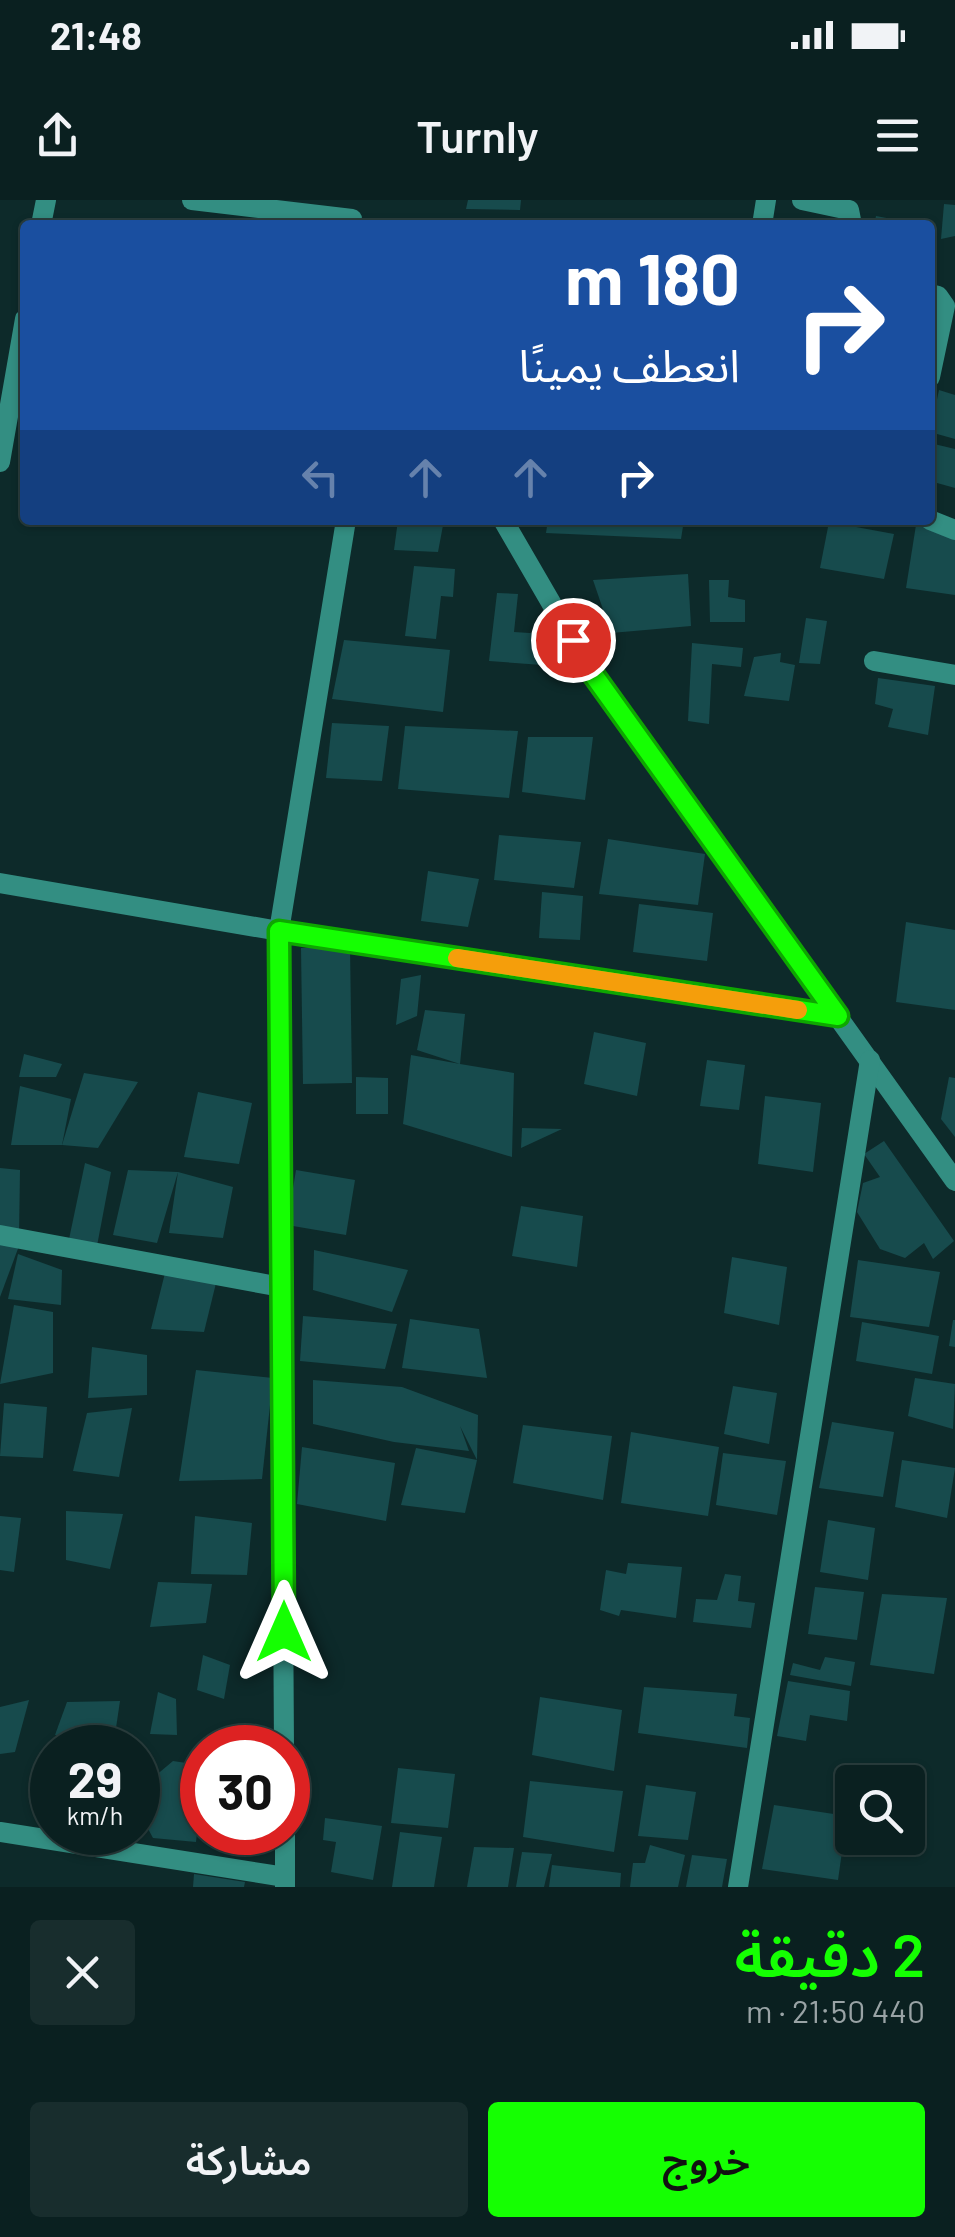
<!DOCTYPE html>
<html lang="ar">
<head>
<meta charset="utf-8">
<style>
  body { margin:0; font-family:Barlow,"Noto Sans Arabic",sans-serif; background:#182d2d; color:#f1f3f6; direction:rtl; height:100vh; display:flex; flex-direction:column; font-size:38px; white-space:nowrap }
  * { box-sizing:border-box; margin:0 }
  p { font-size:32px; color:#99a3a5 }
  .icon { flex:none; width:55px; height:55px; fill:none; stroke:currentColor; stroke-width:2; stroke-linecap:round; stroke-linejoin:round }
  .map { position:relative; height:1687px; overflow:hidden; direction:ltr }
  .drawer { display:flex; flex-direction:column; background:#0a2020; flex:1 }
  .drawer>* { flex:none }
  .hud { position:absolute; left:20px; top:20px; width:915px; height:305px; border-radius:10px; box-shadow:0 2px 8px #0004,0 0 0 2px #2a3e3e; direction:rtl; background:#1a4fa0; color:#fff; overflow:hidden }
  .fabs { position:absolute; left:835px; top:1565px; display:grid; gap:20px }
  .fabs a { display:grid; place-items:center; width:90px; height:90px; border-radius:10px; background:#0a2020; box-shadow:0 2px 8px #0004,0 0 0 2px #2a3e3e; font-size:50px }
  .speed { position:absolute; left:30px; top:1525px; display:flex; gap:20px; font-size:50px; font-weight:700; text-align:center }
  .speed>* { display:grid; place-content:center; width:130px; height:130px; border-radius:50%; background:#0a2020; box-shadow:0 2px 8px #0004,0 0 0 2px #2a3e3e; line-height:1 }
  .speed small { font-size:25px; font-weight:400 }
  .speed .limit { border:15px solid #d22; background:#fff; color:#111 }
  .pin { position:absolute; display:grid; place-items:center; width:85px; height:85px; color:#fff; margin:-42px; border:5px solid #fff; border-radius:50%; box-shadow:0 2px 10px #0007 }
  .me { position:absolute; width:110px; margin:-55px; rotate:0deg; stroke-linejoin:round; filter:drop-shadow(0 0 8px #0008) }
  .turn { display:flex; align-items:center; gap:35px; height:210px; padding:0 30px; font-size:45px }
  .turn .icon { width:130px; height:130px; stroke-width:2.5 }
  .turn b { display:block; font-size:70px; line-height:85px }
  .lanes { display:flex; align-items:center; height:95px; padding:0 30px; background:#0003; justify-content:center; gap:50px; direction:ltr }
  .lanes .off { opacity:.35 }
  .round { display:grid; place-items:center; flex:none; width:105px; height:105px; border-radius:10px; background:#182d2d }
  .summary { display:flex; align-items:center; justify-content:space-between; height:170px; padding:0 30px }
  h1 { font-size:60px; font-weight:600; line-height:75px; color:#15ff02 }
  .primary-button { display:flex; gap:20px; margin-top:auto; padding:20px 30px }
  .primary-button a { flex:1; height:115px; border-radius:10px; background:#15ff02; color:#111; font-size:40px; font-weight:600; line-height:115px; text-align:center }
  .primary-button a+a { background:#182d2d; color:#f1f3f6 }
  .status { display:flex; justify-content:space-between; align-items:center; height:70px; padding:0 50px; background:#0a2020; direction:ltr }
  .status svg { height:28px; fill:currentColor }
  header { display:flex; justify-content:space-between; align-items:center; height:130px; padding:0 30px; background:#0a2020; font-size:45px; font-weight:600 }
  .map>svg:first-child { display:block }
  .building { fill:#174b4d }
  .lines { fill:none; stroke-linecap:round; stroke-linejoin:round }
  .street { stroke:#338e82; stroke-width:20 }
  .route-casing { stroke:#0ea601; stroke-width:25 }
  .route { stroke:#15ff02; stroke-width:18 }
  .slow { stroke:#f59e0b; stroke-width:18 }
</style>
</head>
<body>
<div class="status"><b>21:48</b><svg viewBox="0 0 49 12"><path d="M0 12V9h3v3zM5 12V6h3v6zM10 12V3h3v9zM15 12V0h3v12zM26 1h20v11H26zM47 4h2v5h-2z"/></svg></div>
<header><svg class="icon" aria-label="menu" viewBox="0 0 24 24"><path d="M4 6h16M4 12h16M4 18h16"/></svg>Turnly<svg class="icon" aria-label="share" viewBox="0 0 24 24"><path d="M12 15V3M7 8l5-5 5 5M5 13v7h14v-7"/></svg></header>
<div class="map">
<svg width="955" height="1687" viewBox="0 0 955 1687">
  <rect width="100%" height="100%" fill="#0d2a2a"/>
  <g class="building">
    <path d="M468,0H521L520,10L466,9Z"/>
    <path d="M944,4L955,5V36L941,39Z"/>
    <path d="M876,16L913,23V25H874Z"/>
    <path d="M939,190L955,195V239L930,232Z"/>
    <path d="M930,243L955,249V288L930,281Z"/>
    <path d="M398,320H444L438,352L394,350Z"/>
    <path d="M548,320H684L681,339L546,333Z"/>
    <path d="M829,322L894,334L884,379L820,368Z"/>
    <path d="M916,325L955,337V395L906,388Z"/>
    <path d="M414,366L455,369L453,397L441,396L436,439L405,436Z"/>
    <path d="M688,374L691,426L611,433L593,380Z"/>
    <path d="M709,380H729L728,397L745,400V422H710Z"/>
    <path d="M497,393L518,394L514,432L545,434L542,465L489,461Z"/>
    <path d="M806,418L827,421L820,464L799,463Z"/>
    <path d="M344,440L450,450L443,512L332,499Z"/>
    <path d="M692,443L743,448L741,467L712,464L709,524L688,521Z"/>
    <path d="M781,453L780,462L795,465L789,501L744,496L754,457Z"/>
    <path d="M878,478L935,486L928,535L888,527L893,509L875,504Z"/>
    <path d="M332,523L389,526L382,581L326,578Z"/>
    <path d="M405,526L518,531L509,598L398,589Z"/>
    <path d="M528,537H593L585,600L522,592Z"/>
    <path d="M499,635L581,642L574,688L494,680Z"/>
    <path d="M608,639L705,654L698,705L599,694Z"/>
    <path d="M428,671L479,679L468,727L421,721Z"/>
    <path d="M542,692L583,696L580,740L539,738Z"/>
    <path d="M639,704L713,713L707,761L633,752Z"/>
    <path d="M906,722L955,730V810L896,802Z"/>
    <path d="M350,747L352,883L303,884L301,748Z"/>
    <path d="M421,775L417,816L396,825L401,779Z"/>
    <path d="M425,810L465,814L460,864L514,873L512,957L403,924L411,855L460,864L417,850Z"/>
    <path d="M594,832L646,843L637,896L584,884Z"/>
    <path d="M24,854L62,864L56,877H19Z"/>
    <path d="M707,860L745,865L739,910L700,906Z"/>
    <path d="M84,873L138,882L98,948L62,945Z"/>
    <path d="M356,877L388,878V914H356Z"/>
    <path d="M949,877L955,878V937L941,919Z"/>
    <path d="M20,886L71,899L62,945H11Z"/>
    <path d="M198,892L252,903L239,964L184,957Z"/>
    <path d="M765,896L821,903L813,972L758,964Z"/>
    <path d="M522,928L562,929L521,948Z"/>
    <path d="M884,941L954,1041L933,1059L924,1043L905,1058L880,1049L857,1012L863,983L880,977L864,954Z"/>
    <path d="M85,963L111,972L97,1046L68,1044Z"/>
    <path d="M0,968L20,970L19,1037L0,1033Z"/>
    <path d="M128,970L178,972L233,987L223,1038L169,1033L178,972L157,1043L113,1035Z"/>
    <path d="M296,970L355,980L346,1035L287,1025Z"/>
    <path d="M521,1006L583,1016L577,1067L512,1056Z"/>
    <path d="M0,1045L19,1046L0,1097Z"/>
    <path d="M314,1050L408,1070L392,1112L313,1090Z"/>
    <path d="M18,1054L62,1070L61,1105L8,1099Z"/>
    <path d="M732,1057L787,1067L779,1125L724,1113Z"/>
    <path d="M858,1060L940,1072L929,1127L850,1117Z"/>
    <path d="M165,1073L217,1079L204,1132L151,1129Z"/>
    <path d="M14,1105L53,1112V1173L0,1184Z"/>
    <path d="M303,1116L397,1124L385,1169L300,1161Z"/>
    <path d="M410,1119L479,1129L487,1178L402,1168Z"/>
    <path d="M953,1120H955V1147L949,1146Z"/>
    <path d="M862,1122L939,1136L932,1174L856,1161Z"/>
    <path d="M92,1147L147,1155V1195L88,1198Z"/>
    <path d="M196,1170L273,1178L262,1279L179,1281Z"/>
    <path d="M915,1178L955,1184L953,1229L908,1216Z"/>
    <path d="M313,1180L402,1187L478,1215L477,1260L460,1226L469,1251L394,1242L313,1224Z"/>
    <path d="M733,1186L777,1193L769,1244L724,1234Z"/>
    <path d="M4,1203L47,1207L43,1258L0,1256Z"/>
    <path d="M132,1208L119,1277L73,1271L87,1213Z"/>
    <path d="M832,1222L894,1232L883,1297L819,1288Z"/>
    <path d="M523,1225L612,1236L603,1300L513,1283Z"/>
    <path d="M631,1232L719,1247L708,1316L621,1303Z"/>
    <path d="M302,1247L395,1263L386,1321L297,1304Z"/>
    <path d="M416,1248L477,1260L465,1313L401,1305Z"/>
    <path d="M723,1253L786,1261L777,1315L716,1305Z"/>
    <path d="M902,1260L955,1268L947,1318L895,1307Z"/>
    <path d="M66,1311L123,1314L110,1369L66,1360Z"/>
    <path d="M0,1316L21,1318L14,1372L0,1370Z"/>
    <path d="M195,1316L252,1323L247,1375L191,1374Z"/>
    <path d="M828,1320L875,1328L868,1380L820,1372Z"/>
    <path d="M628,1363L682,1367L676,1418L621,1410L619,1416L600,1410L606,1370L626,1374Z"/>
    <path d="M725,1374L741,1376L738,1401L755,1403L751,1428L693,1422L696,1399L717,1400Z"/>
    <path d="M158,1382L212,1384L206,1423L150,1427Z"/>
    <path d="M815,1387L864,1392L857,1440L808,1434Z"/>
    <path d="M882,1394L947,1398L934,1474L870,1465Z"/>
    <path d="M203,1455L230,1465L224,1499L197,1490Z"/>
    <path d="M825,1457L855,1462L851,1486L790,1475L793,1463L820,1470Z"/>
    <path d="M788,1481L850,1491L847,1521L810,1515L806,1541L777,1536Z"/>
    <path d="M644,1487L737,1494L734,1516L750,1518L747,1548L638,1533Z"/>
    <path d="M158,1492L176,1499L177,1535L150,1534Z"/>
    <path d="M540,1497L622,1510L614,1571L532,1555Z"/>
    <path d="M29,1500L15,1552L0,1554V1507Z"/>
    <path d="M120,1501L113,1548L55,1535L67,1502Z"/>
    <path d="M173,1561L193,1564L188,1584L202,1589L196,1642L153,1638L146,1625L148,1582Z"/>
    <path d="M138,1565L150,1568L143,1609L138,1608Z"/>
    <path d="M398,1568L455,1574L448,1628L391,1623Z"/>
    <path d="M530,1581L623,1591L614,1652L523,1637Z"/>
    <path d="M646,1585L696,1592L688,1640L638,1636Z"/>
    <path d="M774,1605L847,1616L838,1680L762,1669Z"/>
    <path d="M325,1618L382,1626L373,1680L331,1672L336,1642L323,1640Z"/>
    <path d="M400,1632L442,1637L434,1687H392Z"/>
    <path d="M650,1645L685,1655L678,1687H630L633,1663H645Z"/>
    <path d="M474,1647L514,1648L508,1687H467Z"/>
    <path d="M522,1652L552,1654L544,1687H516Z"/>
    <path d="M692,1655L727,1659L722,1687H686Z"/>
    <path d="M552,1665L621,1673L620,1687H549Z"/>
    <path d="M194,1674L245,1682L244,1687H193Z"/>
  </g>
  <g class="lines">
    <g class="street">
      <path d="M192,0L352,19"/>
      <path d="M802,0L849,10L852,25"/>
      <path d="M41,25L46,0"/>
      <path d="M762,25L766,0"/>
      <path d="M930,94L938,96L945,106L930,177"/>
      <path d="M0,262L25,119"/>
      <path d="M503,320L590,470L955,981"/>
      <path d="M930,320L955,330"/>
      <path d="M874,461L955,475"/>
      <path d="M0,683L279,731L838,816"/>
      <path d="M0,1035L281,1087"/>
      <path d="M284,1548L279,731L346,320"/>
      <path d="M0,1632L285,1677"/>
      <path d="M285,1687V1632"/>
      <path d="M738,1687L870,860"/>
    </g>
  </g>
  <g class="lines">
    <defs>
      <path id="route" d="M284,1432L279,731L838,816L590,470L573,440"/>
    </defs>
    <use href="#route" class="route-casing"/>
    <use href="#route" class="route"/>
    <path class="slow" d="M457,758L798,810"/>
  </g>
</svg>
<div class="fabs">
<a><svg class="icon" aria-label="search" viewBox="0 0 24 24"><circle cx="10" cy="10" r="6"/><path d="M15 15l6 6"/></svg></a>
</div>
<div class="speed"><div>29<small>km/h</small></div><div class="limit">30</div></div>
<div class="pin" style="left:573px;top:440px;background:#d93025"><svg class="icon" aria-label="arrive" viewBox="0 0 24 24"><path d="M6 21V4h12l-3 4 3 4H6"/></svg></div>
<svg class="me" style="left:284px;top:1432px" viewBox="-20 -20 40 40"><path d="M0-17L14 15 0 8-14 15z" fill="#15ff02" stroke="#fff" stroke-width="4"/></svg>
<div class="hud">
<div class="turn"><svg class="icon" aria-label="right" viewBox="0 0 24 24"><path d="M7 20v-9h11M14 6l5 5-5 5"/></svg><div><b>180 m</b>انعطف يمينًا</div></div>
<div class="lanes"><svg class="icon off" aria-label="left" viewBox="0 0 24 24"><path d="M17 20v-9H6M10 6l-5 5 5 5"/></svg><svg class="icon off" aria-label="ahead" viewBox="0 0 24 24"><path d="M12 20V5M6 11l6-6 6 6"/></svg><svg class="icon off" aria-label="ahead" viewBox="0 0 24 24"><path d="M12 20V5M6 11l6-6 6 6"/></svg><svg class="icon" aria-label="right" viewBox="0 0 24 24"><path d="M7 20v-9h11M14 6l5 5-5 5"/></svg></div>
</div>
</div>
<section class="drawer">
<div class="summary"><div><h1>2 دقيقة</h1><p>440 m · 21:50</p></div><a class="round"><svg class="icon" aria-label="close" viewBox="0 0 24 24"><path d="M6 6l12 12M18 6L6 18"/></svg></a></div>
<div class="primary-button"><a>خروج</a><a>مشاركة</a></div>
</section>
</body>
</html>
